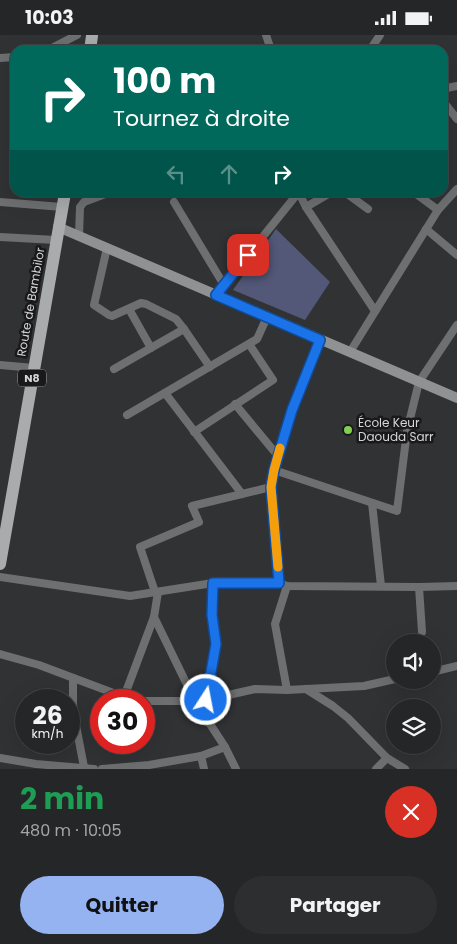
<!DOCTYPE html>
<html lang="fr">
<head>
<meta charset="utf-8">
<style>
  body { margin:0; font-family:Poppins,sans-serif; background:#2d2e2f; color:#f1f3f6; height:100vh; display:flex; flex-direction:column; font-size:19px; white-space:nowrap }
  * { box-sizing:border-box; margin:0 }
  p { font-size:16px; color:#a3a5a7 }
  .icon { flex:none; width:28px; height:28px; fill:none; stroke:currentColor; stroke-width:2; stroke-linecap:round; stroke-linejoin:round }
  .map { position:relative; height:734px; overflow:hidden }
  .sheet { display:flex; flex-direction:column; background:#252627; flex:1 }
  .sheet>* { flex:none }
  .hud { position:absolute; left:10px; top:10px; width:438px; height:152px; border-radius:15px; box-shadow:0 5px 20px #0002,0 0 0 1px #424344; background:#00695c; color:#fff; overflow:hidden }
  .buttons { position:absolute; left:386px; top:599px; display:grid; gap:10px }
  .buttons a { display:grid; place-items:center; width:55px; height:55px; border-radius:50%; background:#252627; box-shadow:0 5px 20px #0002,0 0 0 1px #424344; font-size:25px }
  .speed { position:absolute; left:15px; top:654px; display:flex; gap:10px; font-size:25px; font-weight:700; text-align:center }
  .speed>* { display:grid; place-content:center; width:65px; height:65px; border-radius:50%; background:#252627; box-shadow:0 5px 20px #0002,0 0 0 1px #424344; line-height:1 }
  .speed small { font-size:12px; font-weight:400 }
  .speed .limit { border:8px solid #d22; background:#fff; color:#111 }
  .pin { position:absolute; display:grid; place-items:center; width:42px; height:42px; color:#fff; margin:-21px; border-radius:10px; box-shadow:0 2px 8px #0006 }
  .me { position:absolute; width:55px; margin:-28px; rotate:11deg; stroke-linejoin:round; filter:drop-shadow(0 0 4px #0008) }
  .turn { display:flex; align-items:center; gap:18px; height:105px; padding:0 20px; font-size:22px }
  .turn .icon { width:65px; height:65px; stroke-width:2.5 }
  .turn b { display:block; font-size:35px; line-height:42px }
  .lanes { display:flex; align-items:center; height:48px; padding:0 20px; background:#0003; justify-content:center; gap:25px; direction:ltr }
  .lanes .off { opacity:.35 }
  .round { display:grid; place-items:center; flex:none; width:52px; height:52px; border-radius:26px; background:#2d2e2f }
  .head { display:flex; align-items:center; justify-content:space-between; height:85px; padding:0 20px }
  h1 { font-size:30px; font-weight:700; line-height:38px; color:#1e9e55 }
  .cta { display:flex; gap:10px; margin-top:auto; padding:10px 20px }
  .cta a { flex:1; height:58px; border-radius:30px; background:#95b2f1; color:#111; font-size:20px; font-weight:700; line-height:58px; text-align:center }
  .cta a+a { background:#2d2e2f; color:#f1f3f6 }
  .status { display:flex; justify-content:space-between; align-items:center; height:35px; padding:0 25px; background:#252627; direction:ltr }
  .status svg { height:14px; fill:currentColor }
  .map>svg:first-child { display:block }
  .green { fill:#535878 }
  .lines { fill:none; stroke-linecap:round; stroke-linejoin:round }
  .street { stroke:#6e6f70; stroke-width:8 }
  .secondary { stroke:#909193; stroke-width:10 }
  .primary { stroke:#aaabad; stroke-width:12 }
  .route-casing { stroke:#114b97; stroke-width:12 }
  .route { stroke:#1a73e8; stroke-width:9 }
  .slow { stroke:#f59e0b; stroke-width:9 }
  .poi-dot { fill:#81d050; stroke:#19191b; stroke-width:2 }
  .labels { text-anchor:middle; stroke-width:5; stroke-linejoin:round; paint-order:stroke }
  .shield { fill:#19191b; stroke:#9d9d9f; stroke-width:1 }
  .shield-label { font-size:11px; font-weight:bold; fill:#d5d5d7 }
  .street-label { font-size:12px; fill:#d5d5d7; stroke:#19191b }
  .poi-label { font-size:12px; fill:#d5d5d7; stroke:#19191b; text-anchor:start }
</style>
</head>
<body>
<div class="status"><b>10:03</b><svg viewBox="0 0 49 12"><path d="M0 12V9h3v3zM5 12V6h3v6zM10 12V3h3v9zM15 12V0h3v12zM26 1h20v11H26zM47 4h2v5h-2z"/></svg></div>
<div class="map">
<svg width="457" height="734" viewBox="0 0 457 734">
  <rect width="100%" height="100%" fill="#313234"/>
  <path class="green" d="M276,194L330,247L305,285L233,255Z"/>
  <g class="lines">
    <g class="street">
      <path d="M266,0L271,15"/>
      <path d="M48,15L77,0"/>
      <path d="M370,15L380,0"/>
      <path d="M0,23L15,22"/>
      <path d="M442,54L457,51"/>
      <path d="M442,65L457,84"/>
      <path d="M299,158L306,172L375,276"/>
      <path d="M346,158L368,174"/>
      <path d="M415,158L438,175"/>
      <path d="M0,167L62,172"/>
      <path d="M174,167L224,250"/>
      <path d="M306,172L330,158"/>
      <path d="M426,194L457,220"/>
      <path d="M79,201L80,172L84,167L108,158"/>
      <path d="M0,202L56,205"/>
      <path d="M107,213L94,270L109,280L112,281L141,268L146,269L176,284L184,294L210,332"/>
      <path d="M216,260L298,158"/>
      <path d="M129,274L151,313"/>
      <path d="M350,317L438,175L457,154"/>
      <path d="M0,330L34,333"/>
      <path d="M114,334L184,294"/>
      <path d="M165,358L242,459"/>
      <path d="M235,369L278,421"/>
      <path d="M127,380L257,304L267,282"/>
      <path d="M194,397L273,345L249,309"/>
      <path d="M274,435L397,476L407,396L419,347L457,290"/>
      <path d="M372,468L381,551"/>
      <path d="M0,542L130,561L213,548H279L287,551L419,552L457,551"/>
      <path d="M279,548L271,452L274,435L292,375L320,305"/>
      <path d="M287,551L275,589L287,655"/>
      <path d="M419,552L422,597"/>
      <path d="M155,557L140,512L199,487L192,471L271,452"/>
      <path d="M154,582L195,666L225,712L236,734"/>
      <path d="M0,619L39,630L124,662L137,665"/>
      <path d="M432,637L457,631"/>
      <path d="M73,643V669L74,680L84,732"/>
      <path d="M306,654L333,671L348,683L387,723L405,734"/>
      <path d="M124,662L154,582L158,557"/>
      <path d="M206,665L216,609L212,580L213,548"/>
      <path d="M144,666H195L206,665L255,654L287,655L364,651L395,644"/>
      <path d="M201,721L204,734"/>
      <path d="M0,723L36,729L94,734"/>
      <path d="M102,734L149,730L201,721L225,712"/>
      <path d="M376,734L387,723"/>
    </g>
    <path class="secondary" d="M58,192L457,363"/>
    <g class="primary">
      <path d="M90,15L92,1"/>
      <path d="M0,529L65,158"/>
    </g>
  </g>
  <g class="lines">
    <defs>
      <path id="route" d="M206,665L216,609L212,580L213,548H279L271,452L274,435L292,375L320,305L216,260L248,220"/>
    </defs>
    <use href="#route" class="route-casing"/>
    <use href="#route" class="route"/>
    <path class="slow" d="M278,532L271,452L274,435L280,413"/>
  </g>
  <circle class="poi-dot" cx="348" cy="395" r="5"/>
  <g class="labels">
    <rect class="shield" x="18" y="334.5" width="28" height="17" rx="4"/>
    <g class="shield-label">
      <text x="32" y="347">N8</text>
    </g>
    <g class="street-label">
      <text transform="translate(31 267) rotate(-80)" y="4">Route de Bambilor</text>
    </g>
    <g class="poi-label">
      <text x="358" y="392">École Keur<tspan x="358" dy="14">Daouda Sarr</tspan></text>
    </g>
  </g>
</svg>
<div class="buttons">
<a><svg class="icon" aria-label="sound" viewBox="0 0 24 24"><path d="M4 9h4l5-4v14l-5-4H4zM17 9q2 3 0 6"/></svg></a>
<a><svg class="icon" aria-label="layers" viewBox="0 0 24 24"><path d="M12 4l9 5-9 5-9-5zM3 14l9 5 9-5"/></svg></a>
</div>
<div class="speed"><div>26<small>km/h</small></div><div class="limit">30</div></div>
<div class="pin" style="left:248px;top:220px;background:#d93025"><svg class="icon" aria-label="arrive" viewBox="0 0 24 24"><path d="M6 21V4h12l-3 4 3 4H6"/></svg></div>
<svg class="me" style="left:206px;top:665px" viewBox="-20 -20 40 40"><circle r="17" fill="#1a73e8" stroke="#fff" stroke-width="3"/><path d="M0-11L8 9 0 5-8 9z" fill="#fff"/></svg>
<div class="hud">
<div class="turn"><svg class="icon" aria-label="right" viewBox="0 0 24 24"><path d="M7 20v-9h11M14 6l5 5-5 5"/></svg><div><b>100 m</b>Tournez à droite</div></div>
<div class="lanes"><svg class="icon off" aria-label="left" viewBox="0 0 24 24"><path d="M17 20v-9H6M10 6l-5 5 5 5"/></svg><svg class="icon off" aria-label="ahead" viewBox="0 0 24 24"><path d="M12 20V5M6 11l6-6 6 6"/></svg><svg class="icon" aria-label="right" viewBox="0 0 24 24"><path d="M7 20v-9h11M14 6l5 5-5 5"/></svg></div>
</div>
</div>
<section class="sheet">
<div class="head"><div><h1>2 min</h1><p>480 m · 10:05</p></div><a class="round" style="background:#d93025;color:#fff"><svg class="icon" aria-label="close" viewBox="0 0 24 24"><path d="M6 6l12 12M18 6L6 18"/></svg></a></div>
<div class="cta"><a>Quitter</a><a>Partager</a></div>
</section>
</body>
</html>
